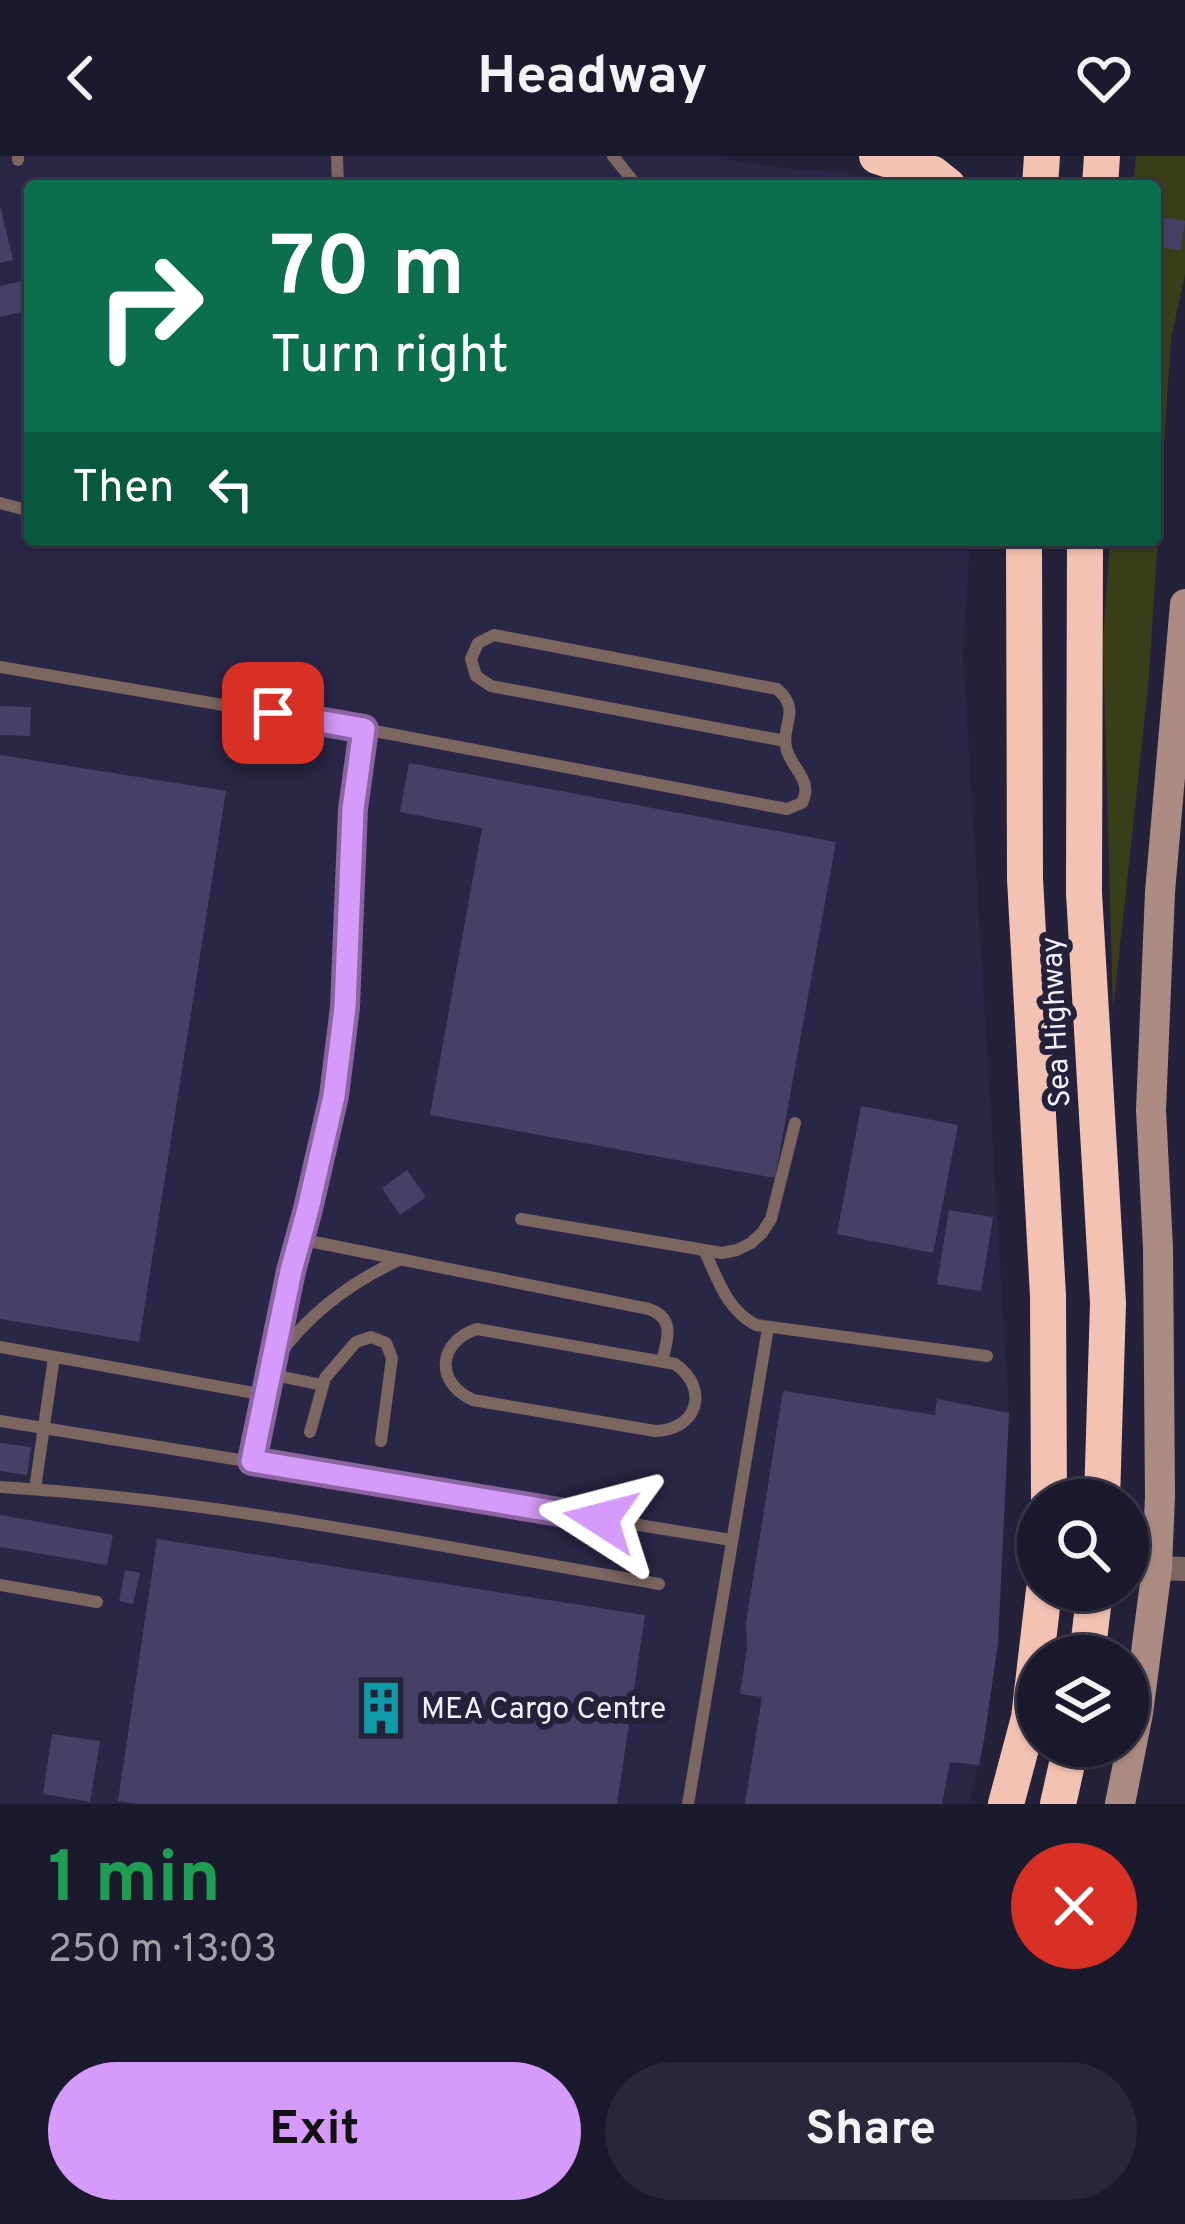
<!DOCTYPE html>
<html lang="en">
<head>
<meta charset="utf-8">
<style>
  body { margin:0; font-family:Overpass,sans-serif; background:#282638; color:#f1f3f6; height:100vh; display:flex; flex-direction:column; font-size:45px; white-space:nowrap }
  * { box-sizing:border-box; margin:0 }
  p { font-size:39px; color:#a0a0a9 }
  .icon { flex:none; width:66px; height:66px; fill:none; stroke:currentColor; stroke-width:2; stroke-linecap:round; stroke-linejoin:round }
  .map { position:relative; height:1648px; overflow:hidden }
  .drawer { display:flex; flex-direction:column; background:#1b192c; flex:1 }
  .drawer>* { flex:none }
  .banner { position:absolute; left:24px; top:24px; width:1137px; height:366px; border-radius:12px; box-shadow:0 3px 9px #0004,0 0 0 3px #393848; background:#0b6e4f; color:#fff; overflow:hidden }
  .tools { position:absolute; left:1017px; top:1323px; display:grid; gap:24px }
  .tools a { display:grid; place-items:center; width:132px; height:132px; border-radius:50%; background:#1b192c; box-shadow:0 3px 9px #0004,0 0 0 3px #393848; font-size:60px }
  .pin { position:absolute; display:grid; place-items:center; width:102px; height:102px; color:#fff; margin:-51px; border-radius:24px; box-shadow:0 6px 18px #0006 }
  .me { position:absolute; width:132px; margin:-66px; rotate:279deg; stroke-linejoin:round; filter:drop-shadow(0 0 9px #0008) }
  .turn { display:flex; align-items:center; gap:42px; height:252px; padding:0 48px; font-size:54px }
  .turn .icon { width:156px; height:156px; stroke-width:2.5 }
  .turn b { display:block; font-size:84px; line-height:102px }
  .then { display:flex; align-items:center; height:114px; padding:0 48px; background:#0003; gap:24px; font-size:45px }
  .round { display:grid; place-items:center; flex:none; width:126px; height:126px; border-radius:63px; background:#282638 }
  .overview { display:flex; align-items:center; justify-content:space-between; height:204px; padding:0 48px }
  h1 { font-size:72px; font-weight:700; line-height:90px; color:#1e9e55 }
  .cta { display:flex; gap:24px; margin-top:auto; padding:24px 48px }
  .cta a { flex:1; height:138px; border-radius:72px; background:#d69bfa; color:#111; font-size:48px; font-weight:700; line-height:138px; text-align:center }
  .cta a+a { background:#282638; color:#f1f3f6 }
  header { display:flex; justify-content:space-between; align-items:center; height:156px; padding:0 48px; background:#1b192c; font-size:54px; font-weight:700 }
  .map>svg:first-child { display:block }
  .built { fill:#2a2646 }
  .green { fill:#3a3e18 }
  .building { fill:#454166 }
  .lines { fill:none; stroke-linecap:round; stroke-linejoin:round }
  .lane { stroke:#7b6660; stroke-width:12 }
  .street { stroke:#7b6660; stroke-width:24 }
  .secondary { stroke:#ac8b82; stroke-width:30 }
  .highway { stroke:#f4c2b3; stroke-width:36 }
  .route-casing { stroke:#8b65a2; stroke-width:30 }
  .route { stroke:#d69bfa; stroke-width:21 }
  .labels { text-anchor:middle; stroke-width:12; stroke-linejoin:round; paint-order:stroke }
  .street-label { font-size:30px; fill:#f0effd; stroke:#24213a }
  .poi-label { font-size:30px; fill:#f0effd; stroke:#24213a; text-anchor:start }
</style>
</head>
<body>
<header><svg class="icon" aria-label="back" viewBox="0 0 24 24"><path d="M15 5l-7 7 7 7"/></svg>Headway<svg class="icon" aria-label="heart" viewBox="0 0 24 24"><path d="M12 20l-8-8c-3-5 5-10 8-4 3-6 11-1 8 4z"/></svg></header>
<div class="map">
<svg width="1185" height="1648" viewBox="0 0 1185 1648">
  <rect width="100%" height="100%" fill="#24213a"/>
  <path class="built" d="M0,0H720L733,5L791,13L854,17L903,30H30V384H970L963,497L1009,1257L998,1487L984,1584L969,1648H0Z"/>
  <path class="green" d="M1136,0H1185V118L1171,183L1148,532L1113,855L1103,484L1110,384H1155V30H1133Z"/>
  <g class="building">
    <path d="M0,49L13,104L0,107Z"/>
    <path d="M1155,60L1185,65L1181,94L1155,90Z"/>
    <path d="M26,124L30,154L0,161V130Z"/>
    <path d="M0,550L31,551L30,580L0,579Z"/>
    <path d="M0,599L226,635L139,1186L0,1163Z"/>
    <path d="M409,607L836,686L775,1022L430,959L482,672L400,656Z"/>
    <path d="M861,950L958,969L933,1097L837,1078Z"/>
    <path d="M407,1014L426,1041L400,1059L382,1032Z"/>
    <path d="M949,1054L993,1061L981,1135L937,1128Z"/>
    <path d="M783,1235L935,1259L937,1243L1009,1257L998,1487L984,1584L979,1609L950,1606L942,1648H745L762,1541L740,1538L747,1492L746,1467Z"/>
    <path d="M0,1287L31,1291L27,1319L0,1315Z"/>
    <path d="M0,1359L113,1379L107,1409L0,1391Z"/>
    <path d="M157,1383L645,1459L617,1648H138L118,1645Z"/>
    <path d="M125,1414L140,1417L133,1448L119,1445Z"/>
    <path d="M52,1578L100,1585L90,1646L43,1638Z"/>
  </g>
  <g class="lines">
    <g class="lane">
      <path d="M18,0V4"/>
      <path d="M337,0L338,30"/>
      <path d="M613,0L637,30"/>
      <path d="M0,347L30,355"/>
      <path d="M0,511L364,573L787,653L802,647C813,625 794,615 787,595C779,570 803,555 777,533L494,479L478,487L471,503L476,520L491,530L785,585"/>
      <path d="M521,1063L722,1097L737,1094L751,1087L762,1077L771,1063L795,967"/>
      <path d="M299,1083L649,1153C675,1162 668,1183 662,1205"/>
      <path d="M705,1096C718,1124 727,1154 756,1169L987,1200"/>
      <path d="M477,1173L675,1208C710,1232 698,1274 655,1275L473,1244C435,1227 437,1186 477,1173Z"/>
      <path d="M0,1191L265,1239"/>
      <path d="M276,1203C308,1158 349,1127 399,1104"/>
      <path d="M269,1218L322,1229"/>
      <path d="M0,1265L731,1384"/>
      <path d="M310,1276L325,1222L356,1186L371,1181L386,1187L392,1202L381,1285"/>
      <path d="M252,1305L294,1099L308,1053L334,940L345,851L353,653L364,573"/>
      <path d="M0,1331C221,1344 440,1391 659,1428"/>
      <path d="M35,1333L54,1201"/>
      <path d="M0,1429L97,1446"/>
      <path d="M688,1648L768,1172"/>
    </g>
    <path class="street" d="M1157,1412L1185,1413"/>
    <path class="secondary" d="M1120,1648L1138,1557L1157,1412L1160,1340L1158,1092L1151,954L1160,736L1185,448"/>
    <g class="highway">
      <path d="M877,0L933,18L948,30"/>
      <path d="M1040,30L1042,0"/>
      <path d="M1100,30L1102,0"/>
      <path d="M1024,384L1025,723L1048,1140L1049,1344"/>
      <path d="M1085,384L1084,737L1108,1147L1102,1344"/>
      <path d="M1087,1500L1095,1434"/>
      <path d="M1006,1648L1029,1562L1044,1434"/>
      <path d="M1058,1648L1071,1590"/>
    </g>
  </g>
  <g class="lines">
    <defs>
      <path id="route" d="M273,557L364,573L353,653L345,851L334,940L308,1053L291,1115L252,1305L601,1363"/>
    </defs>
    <use href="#route" class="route-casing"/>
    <use href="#route" class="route"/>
  </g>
  <defs>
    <symbol id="building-bare" viewBox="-9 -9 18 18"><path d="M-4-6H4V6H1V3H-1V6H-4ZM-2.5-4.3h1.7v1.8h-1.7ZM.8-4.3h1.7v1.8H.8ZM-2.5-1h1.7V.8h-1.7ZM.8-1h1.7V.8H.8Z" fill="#0f9aa8" stroke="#24213a" stroke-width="2.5" paint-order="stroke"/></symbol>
  </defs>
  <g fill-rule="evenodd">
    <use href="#building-bare" x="343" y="1514" width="76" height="76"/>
  </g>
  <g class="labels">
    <g class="street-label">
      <text transform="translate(1055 866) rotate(-93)" y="10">Sea Highway</text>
    </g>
    <g class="poi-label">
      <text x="421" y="1562">MEA Cargo Centre</text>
    </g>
  </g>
</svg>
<div class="tools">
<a><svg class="icon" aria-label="search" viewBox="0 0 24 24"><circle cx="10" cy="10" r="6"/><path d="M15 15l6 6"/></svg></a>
<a><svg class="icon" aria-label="layers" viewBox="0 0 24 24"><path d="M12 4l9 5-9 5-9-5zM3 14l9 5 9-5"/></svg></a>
</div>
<div class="pin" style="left:273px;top:557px;background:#d93025"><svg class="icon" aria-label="arrive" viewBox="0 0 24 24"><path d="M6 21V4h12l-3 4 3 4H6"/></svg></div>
<svg class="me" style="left:601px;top:1363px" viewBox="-20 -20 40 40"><path d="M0-17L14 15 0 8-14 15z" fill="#d69bfa" stroke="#fff" stroke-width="4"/></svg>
<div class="banner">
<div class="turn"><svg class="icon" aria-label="right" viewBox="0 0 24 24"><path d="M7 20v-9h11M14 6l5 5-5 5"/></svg><div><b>70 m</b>Turn right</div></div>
<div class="then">Then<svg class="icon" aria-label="left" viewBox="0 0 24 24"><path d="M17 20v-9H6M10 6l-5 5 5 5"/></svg></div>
</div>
</div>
<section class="drawer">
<div class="overview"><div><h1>1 min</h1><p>250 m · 13:03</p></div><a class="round" style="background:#d93025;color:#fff"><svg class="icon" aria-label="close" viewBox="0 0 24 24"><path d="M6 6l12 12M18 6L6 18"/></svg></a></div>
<div class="cta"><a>Exit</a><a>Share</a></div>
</section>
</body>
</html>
